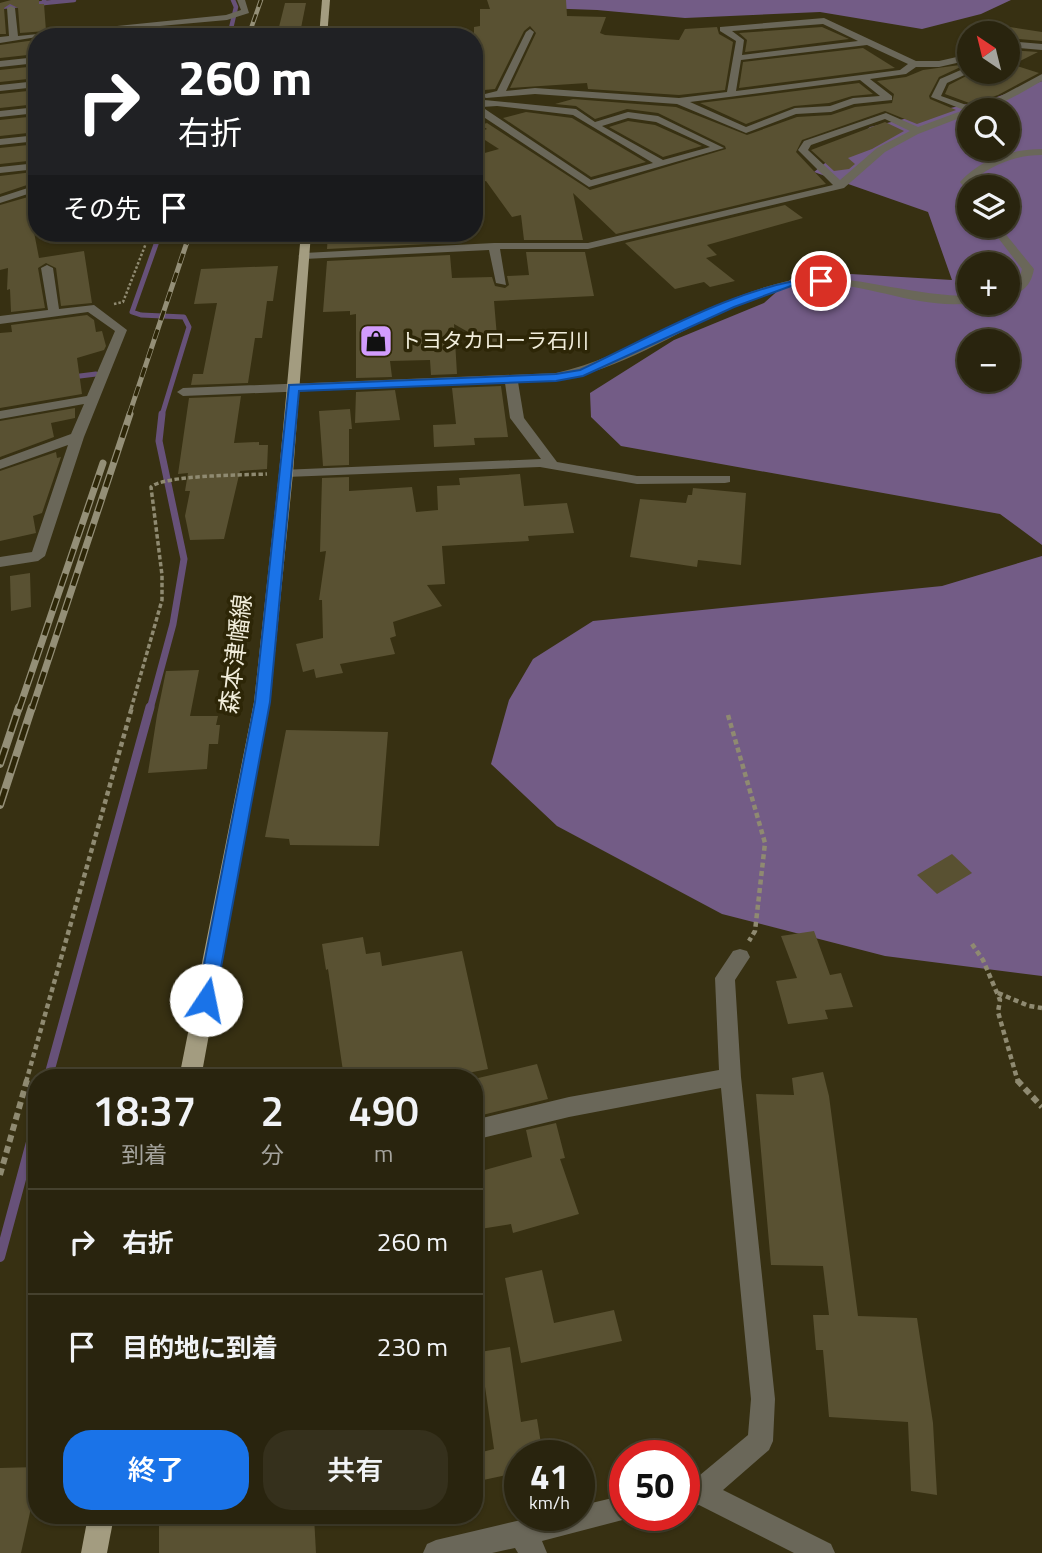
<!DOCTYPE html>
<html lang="ja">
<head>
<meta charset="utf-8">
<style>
  body { margin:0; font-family:"Titillium Web","Noto Sans JP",sans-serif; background:#35301c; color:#f1f3f6; height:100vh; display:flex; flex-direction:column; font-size:26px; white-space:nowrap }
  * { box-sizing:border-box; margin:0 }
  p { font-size:23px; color:#a5a49e }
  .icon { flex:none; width:38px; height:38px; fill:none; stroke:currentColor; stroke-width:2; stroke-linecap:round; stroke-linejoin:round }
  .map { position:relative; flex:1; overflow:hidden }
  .details { position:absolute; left:28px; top:1069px; width:455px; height:455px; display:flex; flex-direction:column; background:#29240e; border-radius:28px; box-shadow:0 2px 5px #0004,0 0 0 2px #45412e }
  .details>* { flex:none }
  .top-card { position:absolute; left:28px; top:28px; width:455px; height:214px; border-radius:28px; box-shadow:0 2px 5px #0004,0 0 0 2px #45412e; background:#202124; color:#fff; overflow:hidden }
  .needle { width:46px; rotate:325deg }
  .controls { position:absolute; left:957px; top:21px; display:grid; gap:14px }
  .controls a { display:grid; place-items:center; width:63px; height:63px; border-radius:50%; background:#29240e; box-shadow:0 2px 5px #0004,0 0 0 2px #45412e; font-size:35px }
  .speed { position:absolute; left:504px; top:1440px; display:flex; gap:14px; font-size:35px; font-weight:700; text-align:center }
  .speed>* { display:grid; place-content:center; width:91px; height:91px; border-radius:50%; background:#29240e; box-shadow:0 2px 5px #0004,0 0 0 2px #45412e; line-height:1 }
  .speed small { font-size:18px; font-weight:400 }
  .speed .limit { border:10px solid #d22; background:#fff; color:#111 }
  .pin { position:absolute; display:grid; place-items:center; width:60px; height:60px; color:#fff; margin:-30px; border:4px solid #fff; border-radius:50%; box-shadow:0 2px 7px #0007 }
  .me { position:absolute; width:77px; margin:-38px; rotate:11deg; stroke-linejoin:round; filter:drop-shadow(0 0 5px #0008) }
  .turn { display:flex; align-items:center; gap:24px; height:147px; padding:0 35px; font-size:32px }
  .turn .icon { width:91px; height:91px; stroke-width:2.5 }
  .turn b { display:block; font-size:49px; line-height:60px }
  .then { display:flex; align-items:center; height:66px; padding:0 35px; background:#0003; gap:14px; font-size:26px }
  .eta { display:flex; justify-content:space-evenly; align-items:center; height:119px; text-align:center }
  .eta b { font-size:42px; font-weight:600; line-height:49px }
  .cta { display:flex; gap:14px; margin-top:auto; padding:14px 35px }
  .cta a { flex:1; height:80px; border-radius:28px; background:#1a73e8; color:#fff; font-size:28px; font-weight:600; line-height:80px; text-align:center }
  .cta a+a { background:#35301c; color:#f1f3f6 }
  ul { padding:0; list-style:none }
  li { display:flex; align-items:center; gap:21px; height:105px; padding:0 35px; border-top:2px solid #45412e }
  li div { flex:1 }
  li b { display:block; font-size:26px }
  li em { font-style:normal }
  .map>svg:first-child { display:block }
  .forest { fill:#735c86; fill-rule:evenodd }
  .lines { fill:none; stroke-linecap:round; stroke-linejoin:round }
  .stream-far4 { stroke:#675179; stroke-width:4.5 }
  .stream-far3 { stroke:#675179; stroke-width:5 }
  .stream-far2 { stroke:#675179; stroke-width:7 }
  .stream-far1 { stroke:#675179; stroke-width:9 }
  .stream { stroke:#675179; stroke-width:10 }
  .building { fill:#595132 }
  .path-far3 { stroke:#8f8a71; stroke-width:2.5; stroke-dasharray:2.5 2; stroke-linecap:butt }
  .path-far2 { stroke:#8f8a71; stroke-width:3.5; stroke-dasharray:4.5 2.5; stroke-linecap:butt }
  .path-far1 { stroke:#8f8a71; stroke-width:4.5; stroke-dasharray:5 3.5; stroke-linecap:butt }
  .path { stroke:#8f8a71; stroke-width:6; stroke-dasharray:7 4.5; stroke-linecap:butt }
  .minor { fill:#6a6759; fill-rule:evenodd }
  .major { fill:#a39c80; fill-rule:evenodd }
  .rail-far3-casing { stroke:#948f77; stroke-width:4.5 }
  .rail-far2-casing { stroke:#948f77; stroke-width:5 }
  .rail-far1-casing { stroke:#948f77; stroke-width:7 }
  .rail-casing { stroke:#948f77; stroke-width:8 }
  .rail-far3 { stroke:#2d2607; stroke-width:2.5; stroke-dasharray:8; stroke-linecap:butt }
  .rail-far2 { stroke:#2d2607; stroke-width:3.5; stroke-dasharray:10; stroke-linecap:butt }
  .rail-far1 { stroke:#2d2607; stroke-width:4.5; stroke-dasharray:13; stroke-linecap:butt }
  .rail { stroke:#2d2607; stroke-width:5; stroke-dasharray:17; stroke-linecap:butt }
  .route { fill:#1a73e8; stroke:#114b97; stroke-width:2 }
  .labels { text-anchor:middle; stroke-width:7; stroke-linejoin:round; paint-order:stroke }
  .far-poi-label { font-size:21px; fill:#f1eddb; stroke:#2d2607; text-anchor:start }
  .street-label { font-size:24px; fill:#f1eddb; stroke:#2d2607 }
</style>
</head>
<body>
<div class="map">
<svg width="1042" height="1553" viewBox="0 0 1042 1553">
  <rect width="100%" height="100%" fill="#373012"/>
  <g class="forest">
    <path d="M534,0H1011L981,14L922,29L820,12L685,18L597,10L541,8Z"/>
    <path d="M1042,81V545L1000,514L621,446L591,417L590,393L674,340L764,303L800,271L952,280L928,212L814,172L870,127L997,97ZM970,110H1008V149H970ZM970,187H1008V226H970ZM970,264H1008V303H970ZM970,341H1008V380H970Z"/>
    <path d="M1042,556V976L885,956L722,914L557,826L491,764L509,700L533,659L593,621L942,586Z"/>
  </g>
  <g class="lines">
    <g class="stream-far4">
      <path d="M44,0V3L74,0"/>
      <path d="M0,7L44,3"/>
      <path d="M229,37L236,7L233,0"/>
    </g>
    <g class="stream-far3">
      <path d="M160,233L132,312L141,315L184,317L189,327L162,415"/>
      <path d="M72,377L96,374"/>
    </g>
    <path class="stream-far2" d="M150,709L173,624L184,559L159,441L162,414"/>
    <path class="stream-far1" d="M48,1078L150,707"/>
    <path class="stream" d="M0,1257L37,1120"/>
  </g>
  <g class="building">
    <path d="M11,0H39V4H44L46,31L20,33L18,8L10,4L4,8L6,34H0V3Z"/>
    <path d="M487,0H566L567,16L606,17L600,33L605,35L679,40L685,29L717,27L719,34L733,42L725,90L679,95L588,89L587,83L510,88L536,33L530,26L524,31L495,89L474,91V27L480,26V9H490Z"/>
    <path d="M285,3H306L301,28L279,27Z"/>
    <path d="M990,24L1042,32V41L1008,38V33H988Z"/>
    <path d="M822,27L849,39L745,52L747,40L739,33Z"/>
    <path d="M35,40L37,54L0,58V45Z"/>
    <path d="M863,48L895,68L739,88L743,62Z"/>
    <path d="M1008,50L1038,52L1016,63L1020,64L1017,66L1039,73L998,95L972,104L945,94L949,85L974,72H1008Z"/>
    <path d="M967,64L939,77L929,96L930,99L956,110L917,124L885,111L802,140L796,152L826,184L616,234L573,193L583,240H524L521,215L512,217L486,181L482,182L474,170V156L499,149L474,133L487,129L480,125L487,123L590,190L726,149L725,146L658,113L627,109L595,119L576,106L555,104L573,99L676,107L747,135L797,117L831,115L855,107L892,103L894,94L877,81L906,77L923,70Z"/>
    <path d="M37,66V78L0,82V70Z"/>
    <path d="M859,83L873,94L852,96L829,103L794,106L746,124L700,103Z"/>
    <path d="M37,90V104L0,108V94Z"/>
    <path d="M526,112L572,118L646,162L591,177L503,118Z"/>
    <path d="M37,116V132L0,136V120Z"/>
    <path d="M628,121L655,125L702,146L663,157L609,127Z"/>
    <path d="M885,122L904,131L872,149L848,158L855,164L849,169L834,171L811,150Z"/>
    <path d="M37,144V160L0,164V148Z"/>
    <path d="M33,172V183L0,194V176Z"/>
    <path d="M28,197L30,228L33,227L39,258L84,251L92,303L61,306L56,268L46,263L38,268L45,308L11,312L10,289L7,290L8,268L0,270V205Z"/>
    <path d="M785,205L803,218L707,245L717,255L706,258L735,281L710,287L704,282L675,289L625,243Z"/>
    <path d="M328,233H387L390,236L434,234L449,238V243L327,249Z"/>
    <path d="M526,252H585L594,296L494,301L498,349L454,324L457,374L431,375L430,360L390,361L392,377L356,378V314L350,315V311L323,312L327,261L450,255L452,278L492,277L495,286L505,288L509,285L507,276L529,275Z"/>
    <path d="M278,266L273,301H267L262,338H255L248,383L191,385L193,374H203L217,303L194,304L201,269Z"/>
    <path d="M87,315L94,320L96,332L102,331L106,346L104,350L77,358L82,394L0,408V333L12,332L11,325Z"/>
    <path d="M501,386L508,437L474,438L475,445L434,447L433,425L456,424L452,388Z"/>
    <path d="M395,390L400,420L355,423L356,392Z"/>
    <path d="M241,396L234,443L259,442V445H268L267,469L240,471L224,539L190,540L185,516L190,491H185L188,473L178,474L189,398Z"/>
    <path d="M75,408V418L51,423L54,437L0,457V421Z"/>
    <path d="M350,409L352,429H349V465L323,466L319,411Z"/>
    <path d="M56,452L57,458L61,457L42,513L33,516L36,533L0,541V471Z"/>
    <path d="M520,474L524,506L567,503L574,533L528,536L529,541L442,546L445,584L427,585L442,606L393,622L396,636L390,638L395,654L340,664L343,673L316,678L314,669L303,672L296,644L323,638L322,600H319L326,551L320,552L322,478L349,477V491L412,487L416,512L438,510L437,486L460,485L459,478Z"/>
    <path d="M693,488L746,493L741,565L698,560L697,567L630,557L640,499L686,503L688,495H692Z"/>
    <path d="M30,573L31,607L11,611L10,576Z"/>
    <path d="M199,670L190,716H218L216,725H220L218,744H209L207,769L148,773L157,715L166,671Z"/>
    <path d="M286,730L388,732L379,846L290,845L289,839L265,837Z"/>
    <path d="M952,854L972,873L937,894L917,875Z"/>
    <path d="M814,931L830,975L841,973L853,1007L825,1010L828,1019L788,1024L776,981L797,978L781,936Z"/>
    <path d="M363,937L366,954L380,952L382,966L462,951L488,1069L443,1078H396L394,1070L344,1078L328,969L326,970L322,944Z"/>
    <path d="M537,1064L548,1099L474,1117V1079Z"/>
    <path d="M823,1072L829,1096L858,1316L917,1318L933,1423L937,1495L911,1491L908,1422L829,1417L823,1350H816L813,1315H829L823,1266L771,1265L756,1094L794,1095L792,1078Z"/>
    <path d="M556,1123L565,1158L560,1159L579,1214L513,1233L511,1224L474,1230V1173L532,1157L526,1130Z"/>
    <path d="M542,1270L554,1323L614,1310L622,1341L521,1363L505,1278Z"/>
    <path d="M510,1347L521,1422L537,1419L543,1456H520V1472L474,1482V1454L494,1449L480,1352Z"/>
    <path d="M37,1467V1481L21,1553H0V1468Z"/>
    <path d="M174,1516H314L316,1553H159V1519Z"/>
  </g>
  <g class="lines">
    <path class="path-far3" d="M114,304L123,302L150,233"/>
    <path class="path-far2" d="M131,709L162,600V575L151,487C163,475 246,475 267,474"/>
    <g class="path-far1">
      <path d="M728,715L765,843L755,931L749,941"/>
      <path d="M972,944L983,960L1000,1000L998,1012L1018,1082"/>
      <path d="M998,993L1029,1006L1042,1008"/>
      <path d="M26,1082L132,707"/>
    </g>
    <g class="path">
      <path d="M1017,1080L1042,1107"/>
      <path d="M0,1175L27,1080"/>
    </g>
    <g class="minor">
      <path d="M237,0H245L249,13L227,20L37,37L0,43V37L9,36L7,8L11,6L15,8L18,36L226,15L241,10Z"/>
      <path d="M824,18L916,61H939L970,54V60L939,67H916L906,74L870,79L892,96V100L854,104L831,112L796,114L746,133L677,104L535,94L486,98L481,95L497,91L526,32L530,29L534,32L506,91L535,88L679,98L727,92L736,41L720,31V27ZM823,24L858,41L742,55L744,40L732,31ZM867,45L908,64L900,70L736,91L741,60ZM860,80L880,96L853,98L830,106L795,108L746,127L690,102Z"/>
      <path d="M1008,41L1042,44V50L1008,47Z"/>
      <path d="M37,57V63L0,67V61Z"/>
      <path d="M970,66L971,72L947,83L941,96L972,107L999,97L1042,74V81C1020,93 996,110 970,110V114L918,134L885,152L844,188L588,249H500L506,285L496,283L489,250L304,259L298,256L304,253L494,243H588L833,185L798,150L804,141L886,113L918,127L964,110L931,97L940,79ZM885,119L910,131L877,148L840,180L808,150L811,145Z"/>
      <path d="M37,81V87L0,91V85Z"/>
      <path d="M474,99L576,109L595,122L628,112L658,116L724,148L589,187L476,112ZM497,106L573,115L653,163L591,180L482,107ZM628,118L656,122L710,147L663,160L602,126Z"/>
      <path d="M37,107V113L0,117V111Z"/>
      <path d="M37,135V141L0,145V139Z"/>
      <path d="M1042,149V155C1015,155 991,165 970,183L973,187H970V195L960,182C980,159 1012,149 1042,149Z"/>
      <path d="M37,163V169L0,173V167Z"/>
      <path d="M37,185V191L0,203V197Z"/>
      <path d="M989,226H999L1034,269C1031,285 1024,292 1008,297V289L1018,283L1022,269Z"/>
      <path d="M47,265L53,268L59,309L94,305L127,330L84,437L45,556L38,561L0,567V557L32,552L68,445L0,469V460L71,434L84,404L0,419V411L87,396L115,331L88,312L0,324V316L48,310L41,268Z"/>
      <path d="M812,277C865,278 916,296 970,296V303H973C911,312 850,272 788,287C718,304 660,351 592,372C567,380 543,381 518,382L524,418L557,462L637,476H730V482L725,483L637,484L540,467L286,477L281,476V470L541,459L510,418L505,383L183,396L177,392L183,388L556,373C646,352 719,288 812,277Z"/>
      <path d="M740,949L747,951L750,957L735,980L741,1077L775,1399L773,1441L769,1450L723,1490L831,1544L835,1553H794L699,1505L684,1508V1482L694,1480L748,1435L751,1399L721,1088L569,1117L474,1140V1120L569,1097L719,1070L715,978L733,951Z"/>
      <path d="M625,1495V1516L634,1517L542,1541L547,1553H518L515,1548L492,1553H423L427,1544L436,1540L538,1516H579V1506Z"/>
    </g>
    <g class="major">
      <path d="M322,0H330L327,37H319Z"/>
      <path d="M301,233H311L293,473L270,702L201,1078H179L254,702L279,473Z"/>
      <path d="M88,1516H114L107,1553H81Z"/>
    </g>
    <defs>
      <path id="rail-far3" d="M248,37L261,0"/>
      <path id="rail-far2" d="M129,415L190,233"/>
      <g id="rail-far1">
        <path d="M19,709L103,463"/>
        <path d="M32,709L130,414"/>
      </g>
      <g id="rail">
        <path d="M0,764L19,707"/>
        <path d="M0,805L32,707"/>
      </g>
    </defs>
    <use href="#rail-far3" class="rail-far3-casing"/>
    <use href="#rail-far2" class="rail-far2-casing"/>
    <use href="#rail-far1" class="rail-far1-casing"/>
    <use href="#rail" class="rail-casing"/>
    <use href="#rail-far3" class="rail-far3"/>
    <use href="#rail-far2" class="rail-far2"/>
    <use href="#rail-far1" class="rail-far1"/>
    <use href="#rail" class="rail"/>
  </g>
  <path class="route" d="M821,277L826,281L824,283L791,286L734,307L583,376L556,381L299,391L270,702L215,1000L213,1006L206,1008L200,1006L197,1000L255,702L289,385L556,374L580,370C653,336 741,284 821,277Z"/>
  <defs>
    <symbol id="shop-square" viewBox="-11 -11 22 22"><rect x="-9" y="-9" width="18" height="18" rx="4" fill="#d29cfd" stroke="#2d2607"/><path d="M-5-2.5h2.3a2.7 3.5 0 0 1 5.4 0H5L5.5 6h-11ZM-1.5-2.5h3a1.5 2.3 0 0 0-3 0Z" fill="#111"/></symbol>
  </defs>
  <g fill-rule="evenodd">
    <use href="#shop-square" x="357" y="322" width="38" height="38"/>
  </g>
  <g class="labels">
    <g class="far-poi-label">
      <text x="400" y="348">トヨタカローラ石川</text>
    </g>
    <g class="street-label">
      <text transform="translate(236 654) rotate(-83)" y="8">森本津幡線</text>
    </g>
  </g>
</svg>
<div class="controls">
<a><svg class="needle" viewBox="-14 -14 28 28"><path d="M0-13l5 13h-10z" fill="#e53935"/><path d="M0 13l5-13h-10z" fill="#a5a49e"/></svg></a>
<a><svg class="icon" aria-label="search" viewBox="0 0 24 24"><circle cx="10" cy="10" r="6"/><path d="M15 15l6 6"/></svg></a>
<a><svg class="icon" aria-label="layers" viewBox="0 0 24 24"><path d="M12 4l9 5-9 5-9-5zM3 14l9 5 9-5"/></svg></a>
<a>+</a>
<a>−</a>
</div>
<div class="speed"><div>41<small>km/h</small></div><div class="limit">50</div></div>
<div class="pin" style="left:821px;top:281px;background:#d93025"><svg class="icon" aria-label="arrive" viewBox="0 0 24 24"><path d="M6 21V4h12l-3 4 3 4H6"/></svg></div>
<svg class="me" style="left:206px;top:1000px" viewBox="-20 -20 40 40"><circle r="19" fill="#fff"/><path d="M0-13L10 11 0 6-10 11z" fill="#1a73e8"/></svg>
<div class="top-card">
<div class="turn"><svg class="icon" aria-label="right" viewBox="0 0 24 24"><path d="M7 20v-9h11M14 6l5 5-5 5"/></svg><div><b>260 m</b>右折</div></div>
<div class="then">その先<svg class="icon" aria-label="arrive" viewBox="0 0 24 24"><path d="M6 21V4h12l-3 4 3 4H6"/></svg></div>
</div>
<section class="details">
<div class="eta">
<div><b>18:37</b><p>到着</p></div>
<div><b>2</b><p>分</p></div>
<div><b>490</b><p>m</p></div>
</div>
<ul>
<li><svg class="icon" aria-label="right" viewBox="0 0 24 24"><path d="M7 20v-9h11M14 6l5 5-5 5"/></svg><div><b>右折</b></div><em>260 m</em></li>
<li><svg class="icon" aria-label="arrive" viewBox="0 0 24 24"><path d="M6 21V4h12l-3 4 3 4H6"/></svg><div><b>目的地に到着</b></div><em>230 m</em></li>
</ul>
<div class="cta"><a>終了</a><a>共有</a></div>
</section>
</div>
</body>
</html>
